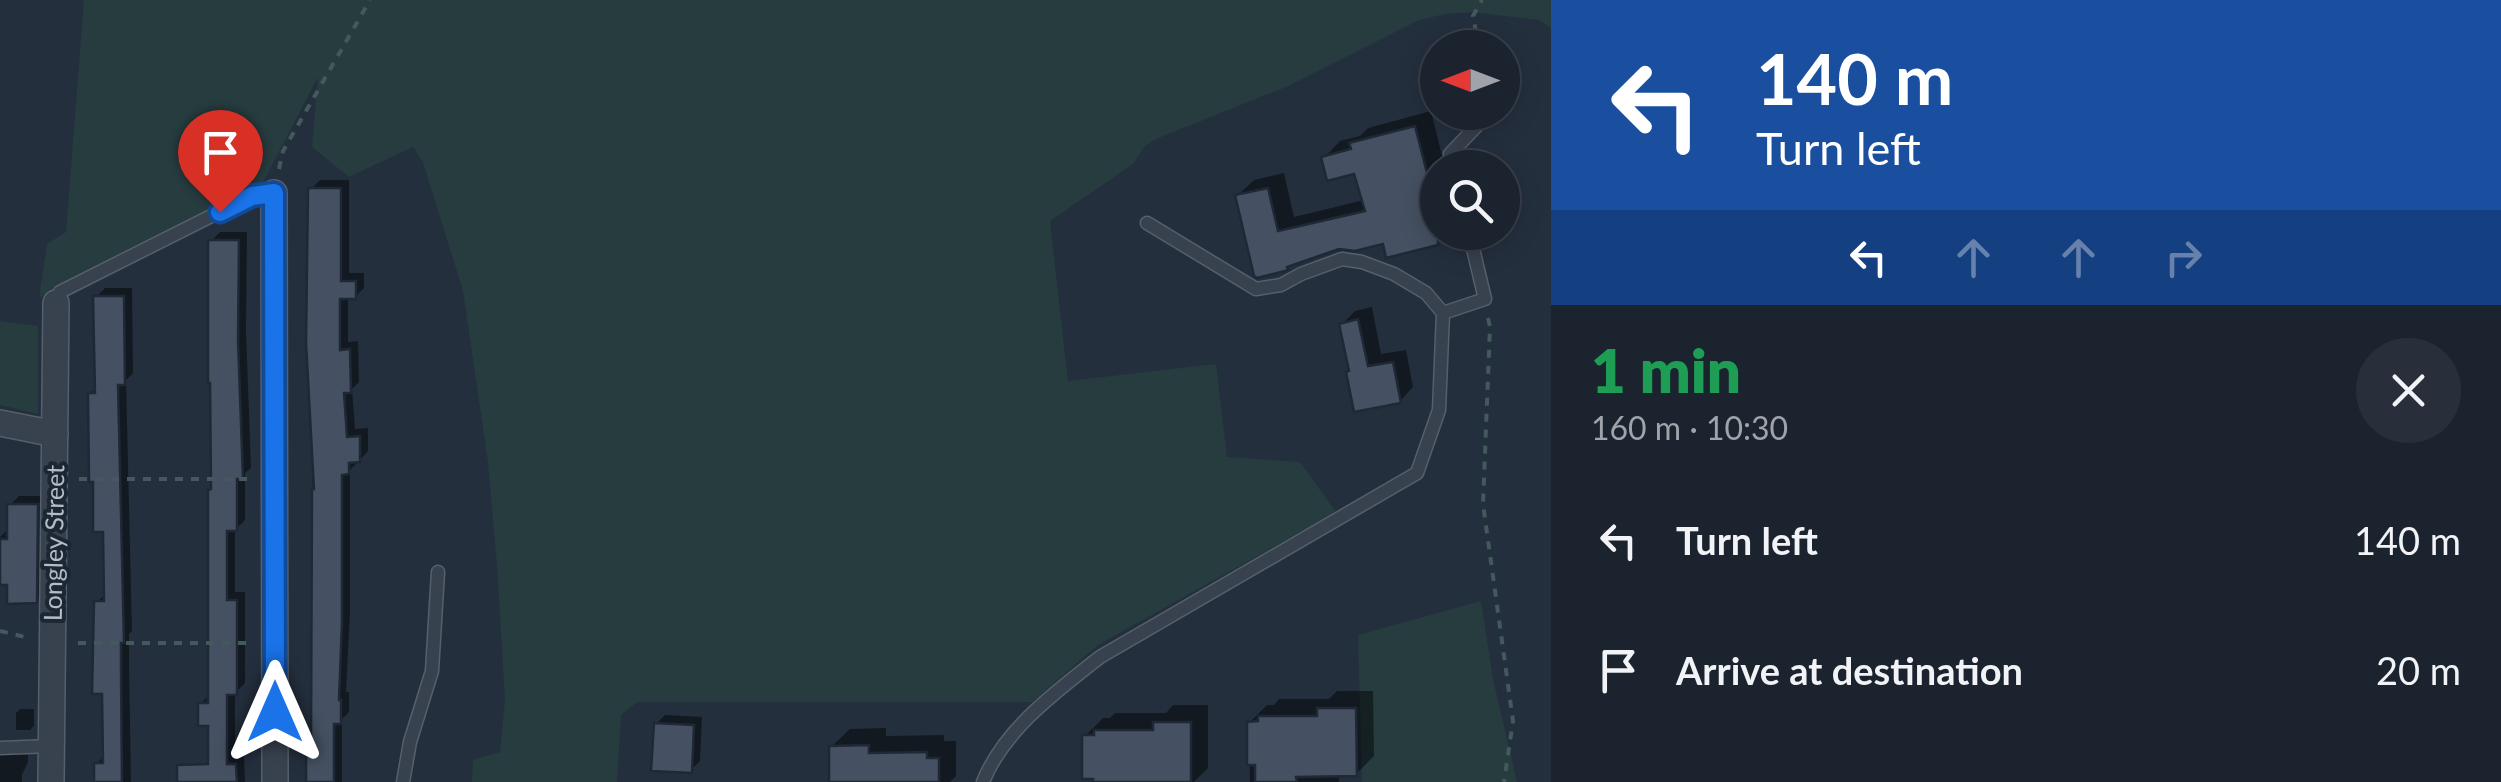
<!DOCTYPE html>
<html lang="en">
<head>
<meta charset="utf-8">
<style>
  body { margin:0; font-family:Lato,sans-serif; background:#282f3a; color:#f1f3f6; height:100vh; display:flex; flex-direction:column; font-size:38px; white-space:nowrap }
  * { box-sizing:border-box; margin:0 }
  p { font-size:32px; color:#a0a4aa }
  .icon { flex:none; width:55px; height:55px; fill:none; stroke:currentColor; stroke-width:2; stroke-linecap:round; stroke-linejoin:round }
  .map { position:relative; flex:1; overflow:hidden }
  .panel { display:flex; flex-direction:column; background:#1b232e; width:950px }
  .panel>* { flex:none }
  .banner { background:#1a4fa0; color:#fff; overflow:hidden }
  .needle { width:65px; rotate:270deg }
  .tools { position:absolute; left:1420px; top:30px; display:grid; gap:20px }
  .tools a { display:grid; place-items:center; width:100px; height:100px; border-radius:50%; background:#1b232e; box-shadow:0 5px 25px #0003,0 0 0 2px #39404a; font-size:50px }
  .pin { position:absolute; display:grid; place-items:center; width:85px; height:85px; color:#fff; margin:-102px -42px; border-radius:50% 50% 50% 0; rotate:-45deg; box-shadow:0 0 10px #0007 }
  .pin .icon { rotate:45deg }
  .me { position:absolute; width:110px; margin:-55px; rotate:0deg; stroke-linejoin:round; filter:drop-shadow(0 0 8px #0008) }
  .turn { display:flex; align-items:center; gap:35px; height:210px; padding:0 40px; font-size:45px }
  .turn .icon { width:130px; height:130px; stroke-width:2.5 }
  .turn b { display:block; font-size:70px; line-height:85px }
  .lanes { display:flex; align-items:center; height:95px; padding:0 40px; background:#0003; justify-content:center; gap:50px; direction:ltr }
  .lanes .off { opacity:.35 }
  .round { display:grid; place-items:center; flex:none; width:105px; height:105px; border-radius:52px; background:#282f3a }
  .overview { display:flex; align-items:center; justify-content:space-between; height:170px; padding:0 40px }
  h1 { font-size:60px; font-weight:800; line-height:75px; color:#1e9e55 }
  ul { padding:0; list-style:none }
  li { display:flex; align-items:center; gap:30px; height:130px; padding:0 40px }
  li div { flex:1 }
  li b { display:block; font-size:38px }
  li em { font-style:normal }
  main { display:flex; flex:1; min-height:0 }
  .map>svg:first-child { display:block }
  .green { fill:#263c3f }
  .shadow { fill:#0007 }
  .building { fill:#455162; stroke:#1f2835; stroke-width:2.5 }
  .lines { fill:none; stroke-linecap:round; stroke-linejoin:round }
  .service-casing { stroke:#565f6c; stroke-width:15 }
  .minor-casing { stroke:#565f6c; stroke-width:28 }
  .path { stroke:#44595c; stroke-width:4; stroke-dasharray:8 8; stroke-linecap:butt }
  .service { stroke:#38414e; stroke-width:12 }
  .minor { stroke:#38414e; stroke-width:25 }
  .route-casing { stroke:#114b97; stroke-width:25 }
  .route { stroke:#1a73e8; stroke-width:18 }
  .labels { text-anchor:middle; stroke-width:8; stroke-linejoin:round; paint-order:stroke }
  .street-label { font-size:25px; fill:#b4bcc9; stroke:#1d2633 }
</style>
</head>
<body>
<main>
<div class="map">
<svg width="1551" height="782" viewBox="0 0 1551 782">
  <rect width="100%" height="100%" fill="#242f3e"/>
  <g class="green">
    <path d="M84,0H1551V28L1539,20L1471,12L1445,14L1419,20L1286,87L1156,139L1145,146L1133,164L1050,221L1068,381L1216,364L1227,457L1300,462L1336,512L1098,645L1032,702H637L621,715L617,782H472L473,760L500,752L505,699L497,566L488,462L463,291L423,162L413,147L349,177L312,147L318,77L260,188L39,298L47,244L66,232Z"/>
    <path d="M0,321L38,326V414L0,405Z"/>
    <path d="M1481,601L1493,679L1517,782H1362L1358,635Z"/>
  </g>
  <g class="shadow">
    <path d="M1431,111L1445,168H1438V232H1452L1443,241L1388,255L1385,241L1339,247L1256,274L1237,196L1254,180L1284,173L1294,217L1364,200L1355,171L1324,158L1340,141L1360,136L1368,128Z"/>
    <path d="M320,180H349V273H364V288L355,297H348V342L358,341L359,382L352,389L355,429L368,428V451L350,470V611L346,692H349V712L342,719V782H308V742L314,737L311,189Z"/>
    <path d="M220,232H247L246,330L251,468L245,473V520L235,530V592H245V683L235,693V756H244L245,782H212L211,723L200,704L211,694L214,487L211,241Z"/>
    <path d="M105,288H132L133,373L126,380L132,631L129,634V663L131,782H96V764L105,755V692L97,602L107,592L106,529L90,394L97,387L96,297Z"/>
    <path d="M1372,307L1381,354L1406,350L1413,387L1400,401L1351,370L1341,325L1355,311Z"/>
    <path d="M19,496H46L45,592L36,601L9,583H0V537L6,531H10V505Z"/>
    <path d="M1337,691H1373L1374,756L1356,774H1339V782H1250L1249,723L1267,705H1274L1279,699H1329Z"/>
    <path d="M1173,705H1208V768L1194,782H1093L1085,736L1103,718H1110L1115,713H1166Z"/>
    <path d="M20,709H34V726L30,730H16V713Z"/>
    <path d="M665,715L702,717L700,761L691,770L656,724Z"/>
    <path d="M886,728V736L944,735V741H956V776L950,782H832L831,747L850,729Z"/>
    <path d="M28,749V762L22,775V782H0V755Z"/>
  </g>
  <g class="building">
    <path d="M1415,126L1438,216V245L1386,258L1383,244L1355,251L1339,249L1287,267L1288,270L1285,271L1257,278L1254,276L1235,195L1268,188L1278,231L1365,211L1354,174L1327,181L1321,157L1351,149L1349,143Z"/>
    <path d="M308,188H341V281H356V299H340V350L350,349L351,393H344L347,437L360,436V462L349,463V474L342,475V622L339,700H341V724H334V782H306V741H311L312,489H314L306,343Z"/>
    <path d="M208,240H239L238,340L243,479H237V531H227V600H237V695H227V764H236L237,782H177V765L208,764V726H198V703H208V490L211,489L210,383H208Z"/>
    <path d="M93,296H124L125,385H118L124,643H121V673L122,782H94V763H103L102,694H92L94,601H104L103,532H93V482H89L88,393H95Z"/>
    <path d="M1358,319L1368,366L1393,362L1401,403L1354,412L1346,372L1349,371L1339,324Z"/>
    <path d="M7,504H38L37,603L7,604V585H0V539H7Z"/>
    <path d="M1317,708H1356L1357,776L1296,777L1297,782H1255V765H1247V722L1258,721V716H1317Z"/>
    <path d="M1153,722H1191V782H1093V779H1082V735H1094V730H1153Z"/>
    <path d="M654,723L694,725L692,773L651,771Z"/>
    <path d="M869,745V753L927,752V758H939V782H829V746Z"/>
  </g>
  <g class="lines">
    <defs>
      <g id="service">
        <path d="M1453,168L1450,154L1490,112"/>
        <path d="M1147,223L1256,289L1281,285L1301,274L1342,259L1362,262L1394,274L1426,293L1443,313"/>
        <path d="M56,303L60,292L251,196L274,193"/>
        <path d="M0,748L51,746"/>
        <path d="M403,782L410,742L432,671L438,572"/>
        <path d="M983,782C1004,729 1057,691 1100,657L1417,473L1439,410L1443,313L1485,299L1469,232"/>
      </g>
      <g id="minor">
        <path d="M274,193L275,782"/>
        <path d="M0,423L55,434"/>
        <path d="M51,782L56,303"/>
      </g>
    </defs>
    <use href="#service" class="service-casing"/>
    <use href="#minor" class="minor-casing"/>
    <g class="path">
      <path d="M1479,48L1473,16L1482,0"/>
      <path d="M279,169L283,151L370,0"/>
      <path d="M1488,318L1490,327L1483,504L1513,721L1504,782"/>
      <path d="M79,479H250"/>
      <path d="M0,631L29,638"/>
      <path d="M78,643H249"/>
    </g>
    <use href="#service" class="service"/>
    <use href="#minor" class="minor"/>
  </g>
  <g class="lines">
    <defs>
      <path id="route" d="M220,212L252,196L274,193L275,712"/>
    </defs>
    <use href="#route" class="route-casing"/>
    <use href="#route" class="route"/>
  </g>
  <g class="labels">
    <g class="street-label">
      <text transform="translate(54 543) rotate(-89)" y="9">Longley Street</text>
    </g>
  </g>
</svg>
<div class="tools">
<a><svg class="needle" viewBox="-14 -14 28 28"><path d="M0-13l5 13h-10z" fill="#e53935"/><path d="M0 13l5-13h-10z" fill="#a0a4aa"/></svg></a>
<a><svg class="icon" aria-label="search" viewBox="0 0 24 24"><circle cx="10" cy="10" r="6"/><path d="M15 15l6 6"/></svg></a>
</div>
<div class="pin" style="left:220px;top:212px;background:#d93025"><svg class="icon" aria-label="arrive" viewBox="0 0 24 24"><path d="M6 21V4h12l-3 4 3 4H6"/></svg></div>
<svg class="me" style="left:275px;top:712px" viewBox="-20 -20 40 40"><path d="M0-17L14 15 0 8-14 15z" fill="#1a73e8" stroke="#fff" stroke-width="4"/></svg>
</div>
<section class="panel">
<div class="banner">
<div class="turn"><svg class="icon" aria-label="left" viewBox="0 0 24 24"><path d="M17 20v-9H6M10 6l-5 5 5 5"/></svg><div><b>140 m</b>Turn left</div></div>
<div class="lanes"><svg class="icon" aria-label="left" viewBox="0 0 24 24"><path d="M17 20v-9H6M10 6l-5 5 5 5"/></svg><svg class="icon off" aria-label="ahead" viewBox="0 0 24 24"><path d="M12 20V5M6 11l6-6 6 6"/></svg><svg class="icon off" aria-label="ahead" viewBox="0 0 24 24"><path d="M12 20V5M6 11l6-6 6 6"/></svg><svg class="icon off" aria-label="right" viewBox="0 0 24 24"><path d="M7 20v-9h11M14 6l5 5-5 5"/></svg></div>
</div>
<div class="overview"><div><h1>1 min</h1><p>160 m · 10:30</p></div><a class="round"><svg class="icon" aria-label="close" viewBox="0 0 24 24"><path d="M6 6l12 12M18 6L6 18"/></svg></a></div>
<ul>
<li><svg class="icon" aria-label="left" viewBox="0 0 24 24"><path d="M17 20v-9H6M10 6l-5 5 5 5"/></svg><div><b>Turn left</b></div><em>140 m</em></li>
<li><svg class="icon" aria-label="arrive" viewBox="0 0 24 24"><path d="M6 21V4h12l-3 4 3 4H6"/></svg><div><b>Arrive at destination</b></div><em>20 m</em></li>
</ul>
</section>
</main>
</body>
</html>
